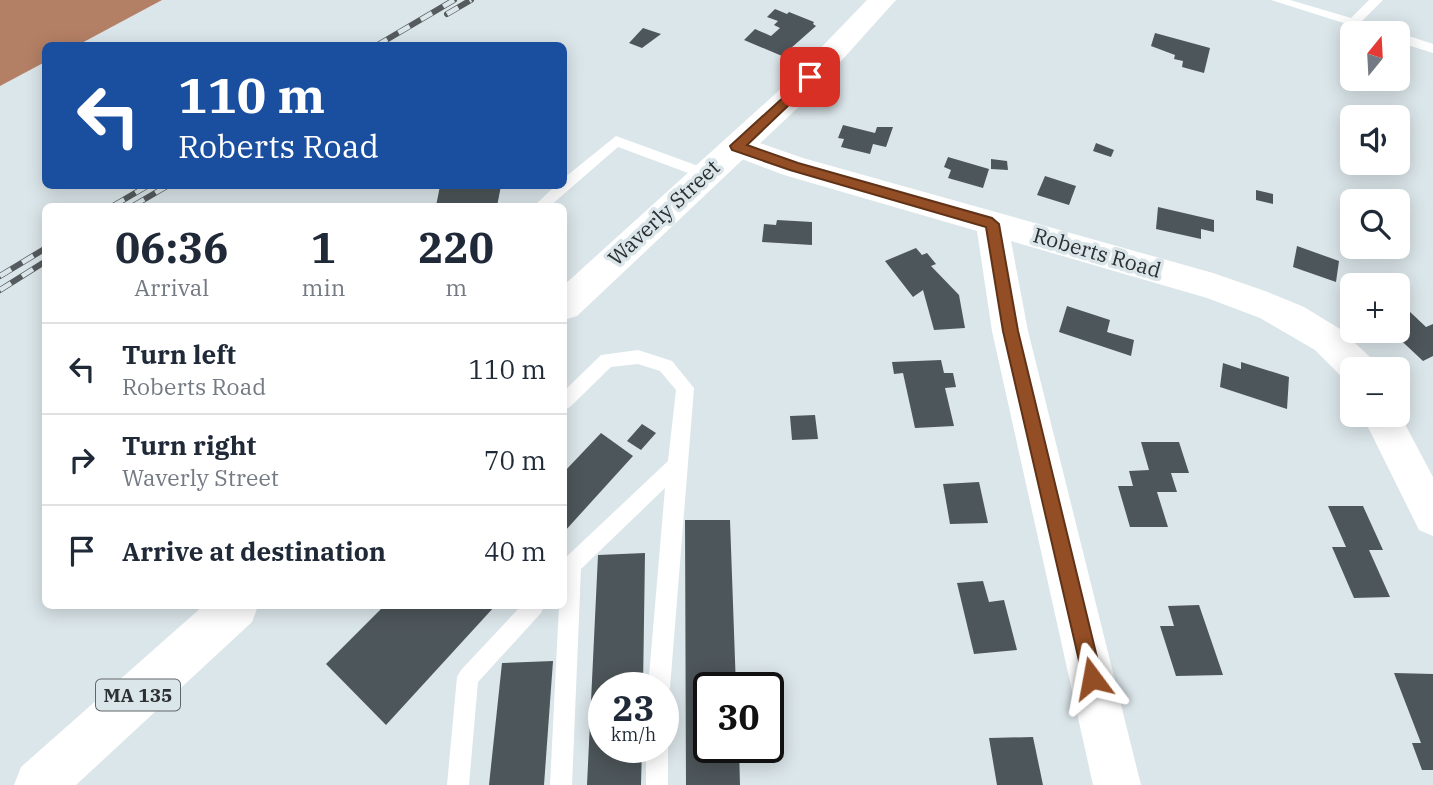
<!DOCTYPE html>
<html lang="en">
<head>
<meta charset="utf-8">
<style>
  body { margin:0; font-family:"IBM Plex Serif",serif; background:#f2f2f3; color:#1f2937; height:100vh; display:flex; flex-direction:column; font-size:26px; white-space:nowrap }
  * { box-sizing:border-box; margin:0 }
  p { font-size:23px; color:#747a83 }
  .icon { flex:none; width:38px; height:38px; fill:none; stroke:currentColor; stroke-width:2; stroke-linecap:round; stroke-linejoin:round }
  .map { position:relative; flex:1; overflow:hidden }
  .panel { position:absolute; left:42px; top:203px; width:525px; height:406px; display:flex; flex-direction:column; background:#fff; border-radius:10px; box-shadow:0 4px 18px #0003 }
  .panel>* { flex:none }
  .guide { position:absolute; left:42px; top:42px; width:525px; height:147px; border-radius:10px; box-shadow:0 4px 18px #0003; background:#1a4fa0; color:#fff; overflow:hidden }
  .needle { width:46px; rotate:18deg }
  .tools { position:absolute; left:1340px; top:21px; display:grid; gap:14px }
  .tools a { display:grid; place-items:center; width:70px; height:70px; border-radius:10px; background:#fff; box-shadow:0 4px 18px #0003; font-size:35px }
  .speed { position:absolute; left:588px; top:672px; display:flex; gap:14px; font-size:35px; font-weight:700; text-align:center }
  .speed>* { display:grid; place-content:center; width:91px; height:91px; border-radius:50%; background:#fff; box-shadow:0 4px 18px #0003; line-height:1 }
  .speed small { font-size:18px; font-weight:400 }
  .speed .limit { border:4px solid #111; border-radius:10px; background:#fff; color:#111 }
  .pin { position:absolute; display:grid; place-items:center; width:60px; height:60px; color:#fff; margin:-30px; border-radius:14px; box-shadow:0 4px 10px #0006 }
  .me { position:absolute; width:77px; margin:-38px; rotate:347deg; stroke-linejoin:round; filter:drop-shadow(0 0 5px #0008) }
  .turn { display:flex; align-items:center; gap:24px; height:147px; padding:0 21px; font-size:32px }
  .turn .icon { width:91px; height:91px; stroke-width:2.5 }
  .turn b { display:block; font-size:49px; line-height:60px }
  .eta { display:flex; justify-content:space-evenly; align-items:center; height:119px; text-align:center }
  .eta b { font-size:42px; font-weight:800; line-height:49px }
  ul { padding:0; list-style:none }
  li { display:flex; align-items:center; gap:21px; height:91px; padding:0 21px; border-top:2px solid #e0e1e3 }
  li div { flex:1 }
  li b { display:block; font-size:26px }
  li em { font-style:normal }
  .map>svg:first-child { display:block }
  .water { fill:#b48065 }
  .building { fill:#4d565a }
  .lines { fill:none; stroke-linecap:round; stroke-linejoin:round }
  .service { fill:#fff; fill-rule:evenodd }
  .minor { fill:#fff; fill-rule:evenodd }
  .primary { fill:#fff; fill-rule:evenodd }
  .rail-casing { stroke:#565c5e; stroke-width:6 }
  .rail { stroke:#dbe6ea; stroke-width:4.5; stroke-dasharray:13; stroke-linecap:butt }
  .route { fill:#944e25; stroke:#603318; stroke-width:2 }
  .labels { text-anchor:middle; stroke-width:7; stroke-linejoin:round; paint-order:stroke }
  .shield { fill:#dbe6ea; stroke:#606769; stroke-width:2 }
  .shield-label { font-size:19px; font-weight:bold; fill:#2c3032 }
  .street-label { font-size:21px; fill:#2c3032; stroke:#dbe6ea }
</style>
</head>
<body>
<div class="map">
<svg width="1433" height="785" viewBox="0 0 1433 785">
  <rect width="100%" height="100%" fill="#dbe6ea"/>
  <path class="water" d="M0,0H162L78,45L46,46L45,62L0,86Z"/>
  <g class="building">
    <path d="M775,9L787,14L789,12L814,22L813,24L816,26L782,56L744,40L755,29L771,36L780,28L774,25L778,21L767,17Z"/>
    <path d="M643,28L661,34L642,48L629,43Z"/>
    <path d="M1155,33L1210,48L1204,73L1182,67L1183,61L1174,59L1175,55L1151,46Z"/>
    <path d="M843,125L875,133L877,127H893L886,147L873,144L870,154L841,147L844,139L838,138Z"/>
    <path d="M1096,143L1114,150L1111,157L1093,151Z"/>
    <path d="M948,157L989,169L983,188L948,178L951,170L944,167Z"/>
    <path d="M991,159L1007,161L1008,170L991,169Z"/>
    <path d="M1045,176L1076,186L1069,205L1037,195Z"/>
    <path d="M440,186H501L497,206H436Z"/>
    <path d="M1256,190L1273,194V204L1256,200Z"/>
    <path d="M1158,207L1214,220V232L1201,229V239L1156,229Z"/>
    <path d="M777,220L812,222V245L762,242L764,224L776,225Z"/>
    <path d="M1297,246L1339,261L1336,282L1293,267Z"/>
    <path d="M916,248L922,255L927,253L936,264L931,266L959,295L965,328L934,330L923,290L913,297L885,261Z"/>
    <path d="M1067,306L1110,320L1107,332L1134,340L1131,356L1059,332Z"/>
    <path d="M1408,310L1426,327L1433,324V356L1423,361L1391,331H1398V313Z"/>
    <path d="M941,360L944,373H953L956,387L945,388L954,426L915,428L903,373L894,374L892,362Z"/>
    <path d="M1241,362L1289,377L1287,409L1220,387L1223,363L1241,369Z"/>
    <path d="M815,415L818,439L792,440L790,416Z"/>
    <path d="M642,424L656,433L641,450L627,441Z"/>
    <path d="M601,433L633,456L564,532V472Z"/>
    <path d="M1141,442H1179L1189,473H1171L1177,492H1157L1168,527H1130L1118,486H1133L1129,471L1149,470Z"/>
    <path d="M979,482L988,523L950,524L943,484Z"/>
    <path d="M1328,506H1363L1383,550H1369L1390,597L1354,598L1332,547H1346Z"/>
    <path d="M685,520H730L736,688H709V747H739L740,785H686Z"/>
    <path d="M645,553L643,688H604V747H642L641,785H587L598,555Z"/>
    <path d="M983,581L989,602L1004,600L1017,650L974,654L957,583Z"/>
    <path d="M1199,605L1223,675L1176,676L1160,626H1174L1168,606Z"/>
    <path d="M384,606H495L386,725L326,664Z"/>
    <path d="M553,661L544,785H489L502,663Z"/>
    <path d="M1394,673L1433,674V770H1422L1412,743H1421Z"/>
    <path d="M1033,737L1043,785H997L989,738Z"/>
  </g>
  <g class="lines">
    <g class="service">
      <path d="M1271,0H1290L1351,18L1369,0H1383L1362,21L1394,33H1375Z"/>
      <path d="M1397,33L1403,34L1433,44V53L1398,42Z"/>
      <path d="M616,136L712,171L714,175L707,180L618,147L550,206H534L555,186H564V178Z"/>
      <path d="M638,350L672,361L694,388L670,688L663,697V688H648L665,488L581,569L572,785H550L559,606H564V559L668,461L676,390L660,371L638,364L611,367L570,407L564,410V391L601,355Z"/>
      <path d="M521,606H544L541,613L478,682L469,785H447L457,677L461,670Z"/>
      <path d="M663,739L668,747V785H646V747H663Z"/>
    </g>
    <g class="minor">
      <path d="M737,135L803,158L1213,273L1265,291L1304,307L1340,329L1371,358L1376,369H1353V383L1345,380L1315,350L1260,318L1207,298L1011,241L1028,331L1141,785H1093L992,331L977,231L784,175L726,153L722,146L726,139Z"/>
      <path d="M1398,411L1433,477V536L1419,530L1362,415H1398Z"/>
    </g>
    <g class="primary">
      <path d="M867,0H896L806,100L577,316L564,320V285L784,86Z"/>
      <path d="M203,606H258L252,622L76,785H14L21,767Z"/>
    </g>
    <defs>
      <g id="rail">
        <path d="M447,14L471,0"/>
        <path d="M376,46L454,0"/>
        <path d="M113,206L147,186"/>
        <path d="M133,206L167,186"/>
        <path d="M0,276L46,248"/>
        <path d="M0,290L46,261"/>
      </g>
    </defs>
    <use href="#rail" class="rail-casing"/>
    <use href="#rail" class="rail"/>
  </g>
  <path class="route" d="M810,73L815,74V80L747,145L798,163L992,218L999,224L1018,331L1102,678L1099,685L1092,688L1085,685L1083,678L1003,331L986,227L790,170L732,150L730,146Z"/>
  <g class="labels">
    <rect class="shield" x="96" y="679.5" width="84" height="31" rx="5"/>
    <g class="shield-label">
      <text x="138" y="702">MA 135</text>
    </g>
    <g class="street-label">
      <text transform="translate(664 213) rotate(-43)" y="7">Waverly Street</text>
      <text transform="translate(1097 253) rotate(16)" y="7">Roberts Road</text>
    </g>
  </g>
</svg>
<div class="tools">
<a><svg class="needle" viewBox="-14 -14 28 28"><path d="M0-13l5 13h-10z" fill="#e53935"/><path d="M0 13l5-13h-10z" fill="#747a83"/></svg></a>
<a><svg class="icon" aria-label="sound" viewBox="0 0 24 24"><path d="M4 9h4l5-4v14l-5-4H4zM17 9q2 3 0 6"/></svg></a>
<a><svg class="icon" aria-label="search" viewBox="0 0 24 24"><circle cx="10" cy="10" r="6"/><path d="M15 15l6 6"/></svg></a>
<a>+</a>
<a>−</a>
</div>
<div class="speed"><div>23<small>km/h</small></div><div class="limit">30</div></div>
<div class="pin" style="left:810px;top:77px;background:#d93025"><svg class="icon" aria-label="arrive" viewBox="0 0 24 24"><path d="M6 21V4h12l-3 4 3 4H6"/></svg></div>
<svg class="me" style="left:1092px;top:678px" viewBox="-20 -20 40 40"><path d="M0-17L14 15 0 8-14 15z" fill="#944e25" stroke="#fff" stroke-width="4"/></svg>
<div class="guide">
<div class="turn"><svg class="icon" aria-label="left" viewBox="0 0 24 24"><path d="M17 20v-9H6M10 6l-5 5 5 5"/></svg><div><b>110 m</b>Roberts Road</div></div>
</div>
<section class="panel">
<div class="eta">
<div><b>06:36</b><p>Arrival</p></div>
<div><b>1</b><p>min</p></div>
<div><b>220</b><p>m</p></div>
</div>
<ul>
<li><svg class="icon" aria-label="left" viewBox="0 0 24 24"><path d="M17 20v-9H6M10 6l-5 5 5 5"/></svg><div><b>Turn left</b><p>Roberts Road</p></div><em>110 m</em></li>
<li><svg class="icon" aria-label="right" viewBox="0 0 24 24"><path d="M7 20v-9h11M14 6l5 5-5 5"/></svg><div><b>Turn right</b><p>Waverly Street</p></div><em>70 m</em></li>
<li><svg class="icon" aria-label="arrive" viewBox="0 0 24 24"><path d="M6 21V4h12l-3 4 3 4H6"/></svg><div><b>Arrive at destination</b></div><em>40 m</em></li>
</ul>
</section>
</div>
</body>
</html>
